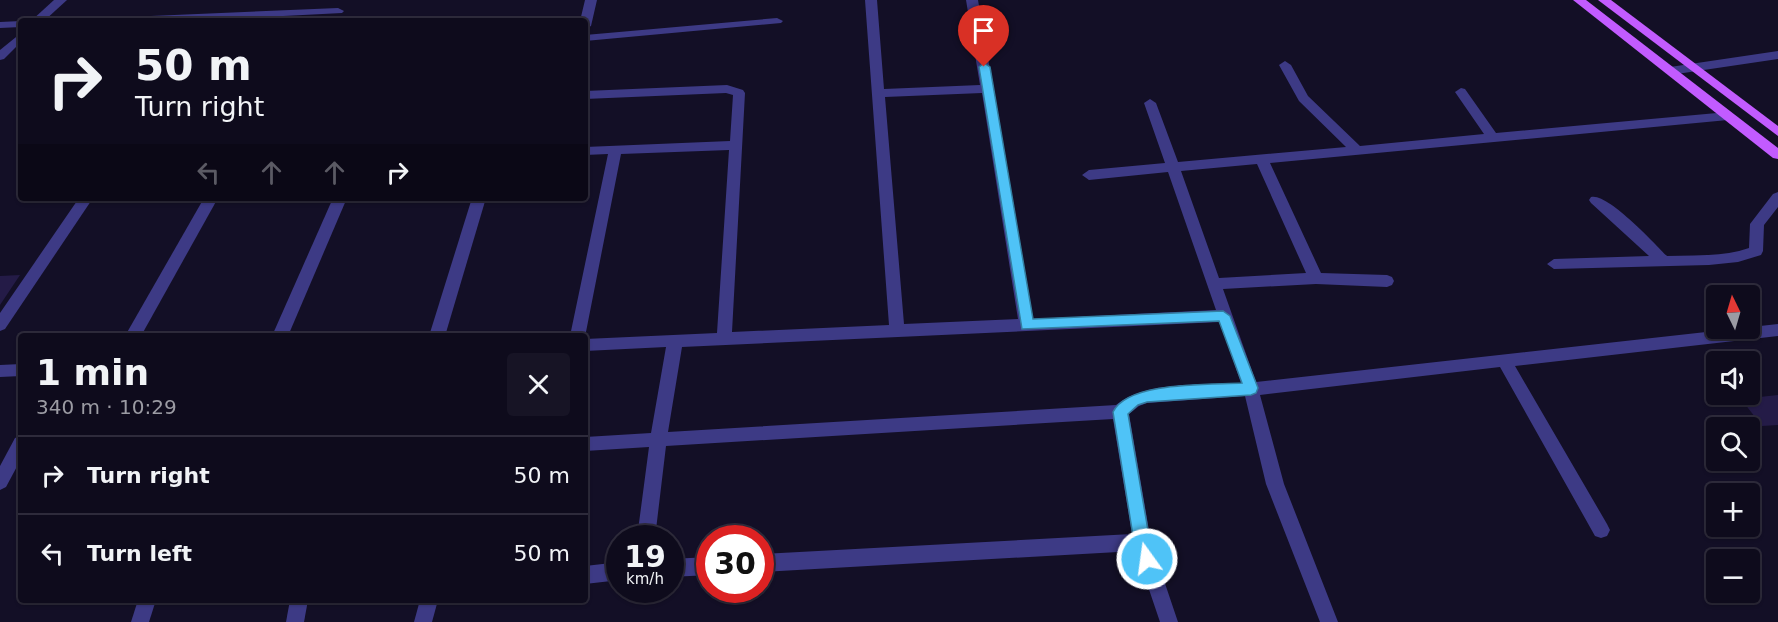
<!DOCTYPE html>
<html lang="en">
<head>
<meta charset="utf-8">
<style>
  body { margin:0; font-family:"DejaVu Sans",sans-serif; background:#171425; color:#f1f3f6; height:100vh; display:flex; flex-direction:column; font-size:22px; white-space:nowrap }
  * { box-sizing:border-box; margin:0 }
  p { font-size:20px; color:#9b9ba3 }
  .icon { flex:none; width:33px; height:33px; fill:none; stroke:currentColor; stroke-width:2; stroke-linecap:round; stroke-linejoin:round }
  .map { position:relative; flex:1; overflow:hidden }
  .panel { position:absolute; left:18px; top:333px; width:570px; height:270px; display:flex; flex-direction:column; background:#0e0b1c; border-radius:6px; box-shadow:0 2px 4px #0004,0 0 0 2px #2e2b3b }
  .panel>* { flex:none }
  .top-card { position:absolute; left:18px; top:18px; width:570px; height:183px; border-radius:6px; box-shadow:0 2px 4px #0004,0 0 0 2px #2e2b3b; background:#0e0b1c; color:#f1f3f6; overflow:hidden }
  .needle { width:39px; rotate:355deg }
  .controls { position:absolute; left:1706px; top:285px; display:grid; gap:12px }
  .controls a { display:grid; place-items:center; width:54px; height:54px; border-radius:6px; background:#0e0b1c; box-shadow:0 2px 4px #0004,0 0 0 2px #2e2b3b; font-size:30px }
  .speed { position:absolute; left:606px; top:525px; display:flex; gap:12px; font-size:30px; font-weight:700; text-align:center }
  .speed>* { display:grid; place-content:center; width:78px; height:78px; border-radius:50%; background:#0e0b1c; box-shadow:0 2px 4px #0004,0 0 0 2px #2e2b3b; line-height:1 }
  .speed small { font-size:15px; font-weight:400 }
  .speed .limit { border:9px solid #d22; background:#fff; color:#111 }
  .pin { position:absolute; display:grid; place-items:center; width:51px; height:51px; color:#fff; margin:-62px -26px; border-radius:50% 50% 50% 0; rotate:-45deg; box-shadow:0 0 6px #0007 }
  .pin .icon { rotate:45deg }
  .me { position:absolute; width:66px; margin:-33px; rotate:346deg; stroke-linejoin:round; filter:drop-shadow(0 0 4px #0008) }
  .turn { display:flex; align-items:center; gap:21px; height:126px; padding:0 18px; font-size:27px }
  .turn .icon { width:78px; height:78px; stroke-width:2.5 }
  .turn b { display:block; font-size:42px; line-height:51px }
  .lanes { display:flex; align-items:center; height:57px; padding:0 18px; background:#0003; justify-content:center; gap:30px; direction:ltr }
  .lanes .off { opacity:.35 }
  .round { display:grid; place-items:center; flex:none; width:63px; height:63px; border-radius:6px; background:#171425 }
  .summary { display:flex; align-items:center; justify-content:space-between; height:102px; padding:0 18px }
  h1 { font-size:36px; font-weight:600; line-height:45px }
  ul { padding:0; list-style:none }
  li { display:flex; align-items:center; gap:18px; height:78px; padding:0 18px; border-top:2px solid #2e2b3b }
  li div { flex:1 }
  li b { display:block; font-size:22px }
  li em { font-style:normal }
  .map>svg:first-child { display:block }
  .building { fill:#241b47 }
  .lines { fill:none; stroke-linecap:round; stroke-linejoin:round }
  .minor { fill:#3d3a85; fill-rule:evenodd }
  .primary { fill:#c25bff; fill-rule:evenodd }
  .route { fill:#4fc3f7; stroke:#337fa1; stroke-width:1.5 }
</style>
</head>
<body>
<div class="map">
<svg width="1778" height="622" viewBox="0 0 1778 622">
  <rect width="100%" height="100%" fill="#130f26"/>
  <g class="building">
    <path d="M20,275L0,305V276Z"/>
    <path d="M1778,395V425L1762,426L1741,399Z"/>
  </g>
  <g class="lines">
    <g class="minor">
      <path d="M54,0H67L44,21H31Z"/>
      <path d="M585,0H597L591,26L585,29V21H580Z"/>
      <path d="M865,0H877L884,89L980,85L966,0H978L1033,319L1216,310L1168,172L1089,180L1082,175L1089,170L1165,163L1144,103L1150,99L1156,103L1178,162L1346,147L1299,101L1279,65L1285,61L1291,65L1308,96L1360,146L1484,134L1455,92L1461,88L1465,89L1496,133L1728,112L1734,116L1728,120L1270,163L1321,273L1387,275L1392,277L1394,281L1392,285L1387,287L1316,284L1223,289L1256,382L1778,324V336L1515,366L1607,524L1610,530L1607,536L1601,538L1595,536L1500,367L1260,395L1284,484L1338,622H1320L1266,484L1245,396L1147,403L1139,406L1129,414L1151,542L1178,622H1160L1136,551L760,572V554L1132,534L1113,419L666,446L655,538H637L649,447L585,451V437L651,433L666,347L585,351V339L717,333L729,150L621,154L585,337L570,336L608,154L585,155V147L730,141L733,95L726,93L585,99V91L727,85L743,90L745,93L732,332L889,325ZM982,93L1018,319L904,324L885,97ZM1257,164L1306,273L1219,278L1181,171ZM1220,322L1241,383C1203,386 1146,380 1116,405L668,432L682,347Z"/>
      <path d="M338,8L344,11L342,13L183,21H98L104,18Z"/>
      <path d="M777,18L783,21L781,23L585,41V35Z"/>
      <path d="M21,21V27L0,28V22Z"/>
      <path d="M21,33V42L4,59L0,60V50Z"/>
      <path d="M1778,51V59L1670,75L1664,71L1670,67Z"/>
      <path d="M1778,192V207L1764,225L1763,251L1761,255L1738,262L1709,265L1554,269L1547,264L1554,259L1649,256L1591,203L1589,200L1591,197C1607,192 1654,243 1667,256C1694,255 1723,257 1749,248L1750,224L1773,194Z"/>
      <path d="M79,198H93L5,329L0,331V313Z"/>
      <path d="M204,198H218L141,336H125Z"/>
      <path d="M333,198H347L288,336H272Z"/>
      <path d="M472,198H486L445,336H429Z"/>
      <path d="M21,364V376L0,377V365Z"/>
      <path d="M21,436V459L6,487L0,490V466L15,438Z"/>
      <path d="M710,557V575L670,577V559Z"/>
      <path d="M620,562V580L585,584V566Z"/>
      <path d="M138,600H156L149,622H131Z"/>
      <path d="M290,600H308L304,622H286Z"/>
      <path d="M420,600H438L432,622H414Z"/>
    </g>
    <g class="primary">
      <path d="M1573,0H1586L1778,148V159L1773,158Z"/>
      <path d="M1598,0H1611L1778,126V136Z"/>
    </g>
  </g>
  <path class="route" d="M984,63L990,67L1033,319L1223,311L1230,316L1258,388L1256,393L1251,395L1147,402L1138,405L1128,414L1150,542L1156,559L1153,565L1147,567L1142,565L1134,542L1113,412C1128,381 1210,385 1242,383L1219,321L1022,329L979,67Z"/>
</svg>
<div class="controls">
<a><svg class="needle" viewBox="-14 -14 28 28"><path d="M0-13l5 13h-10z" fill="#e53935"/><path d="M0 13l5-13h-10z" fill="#9b9ba3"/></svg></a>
<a><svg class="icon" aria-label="sound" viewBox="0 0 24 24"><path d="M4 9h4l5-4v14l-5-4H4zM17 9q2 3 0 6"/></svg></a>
<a><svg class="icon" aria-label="search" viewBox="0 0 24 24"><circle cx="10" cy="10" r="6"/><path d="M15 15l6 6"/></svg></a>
<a>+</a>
<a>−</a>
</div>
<div class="speed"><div>19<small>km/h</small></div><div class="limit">30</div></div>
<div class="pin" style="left:984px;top:67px;background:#d93025"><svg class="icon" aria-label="arrive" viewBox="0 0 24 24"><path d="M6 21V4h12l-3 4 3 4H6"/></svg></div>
<svg class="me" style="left:1147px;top:559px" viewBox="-20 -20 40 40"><circle r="17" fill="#4fc3f7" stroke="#fff" stroke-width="3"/><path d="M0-11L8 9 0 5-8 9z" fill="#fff"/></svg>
<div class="top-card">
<div class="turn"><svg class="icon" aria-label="right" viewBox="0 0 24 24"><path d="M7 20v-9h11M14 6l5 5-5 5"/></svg><div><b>50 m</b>Turn right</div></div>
<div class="lanes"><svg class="icon off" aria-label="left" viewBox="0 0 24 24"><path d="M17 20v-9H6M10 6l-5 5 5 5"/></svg><svg class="icon off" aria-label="ahead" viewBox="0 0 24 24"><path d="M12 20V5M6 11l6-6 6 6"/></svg><svg class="icon off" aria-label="ahead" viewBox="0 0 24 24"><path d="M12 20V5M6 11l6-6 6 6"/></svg><svg class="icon" aria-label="right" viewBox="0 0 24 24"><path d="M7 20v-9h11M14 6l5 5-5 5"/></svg></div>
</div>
<section class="panel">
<div class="summary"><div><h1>1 min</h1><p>340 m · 10:29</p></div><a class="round"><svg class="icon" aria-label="close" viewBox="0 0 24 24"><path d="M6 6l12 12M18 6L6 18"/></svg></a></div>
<ul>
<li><svg class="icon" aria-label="right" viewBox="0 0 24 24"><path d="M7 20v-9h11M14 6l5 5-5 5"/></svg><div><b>Turn right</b></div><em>50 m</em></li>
<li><svg class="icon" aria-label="left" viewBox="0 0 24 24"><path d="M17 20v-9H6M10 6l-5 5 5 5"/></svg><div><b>Turn left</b></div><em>50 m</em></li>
</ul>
</section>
</div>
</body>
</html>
